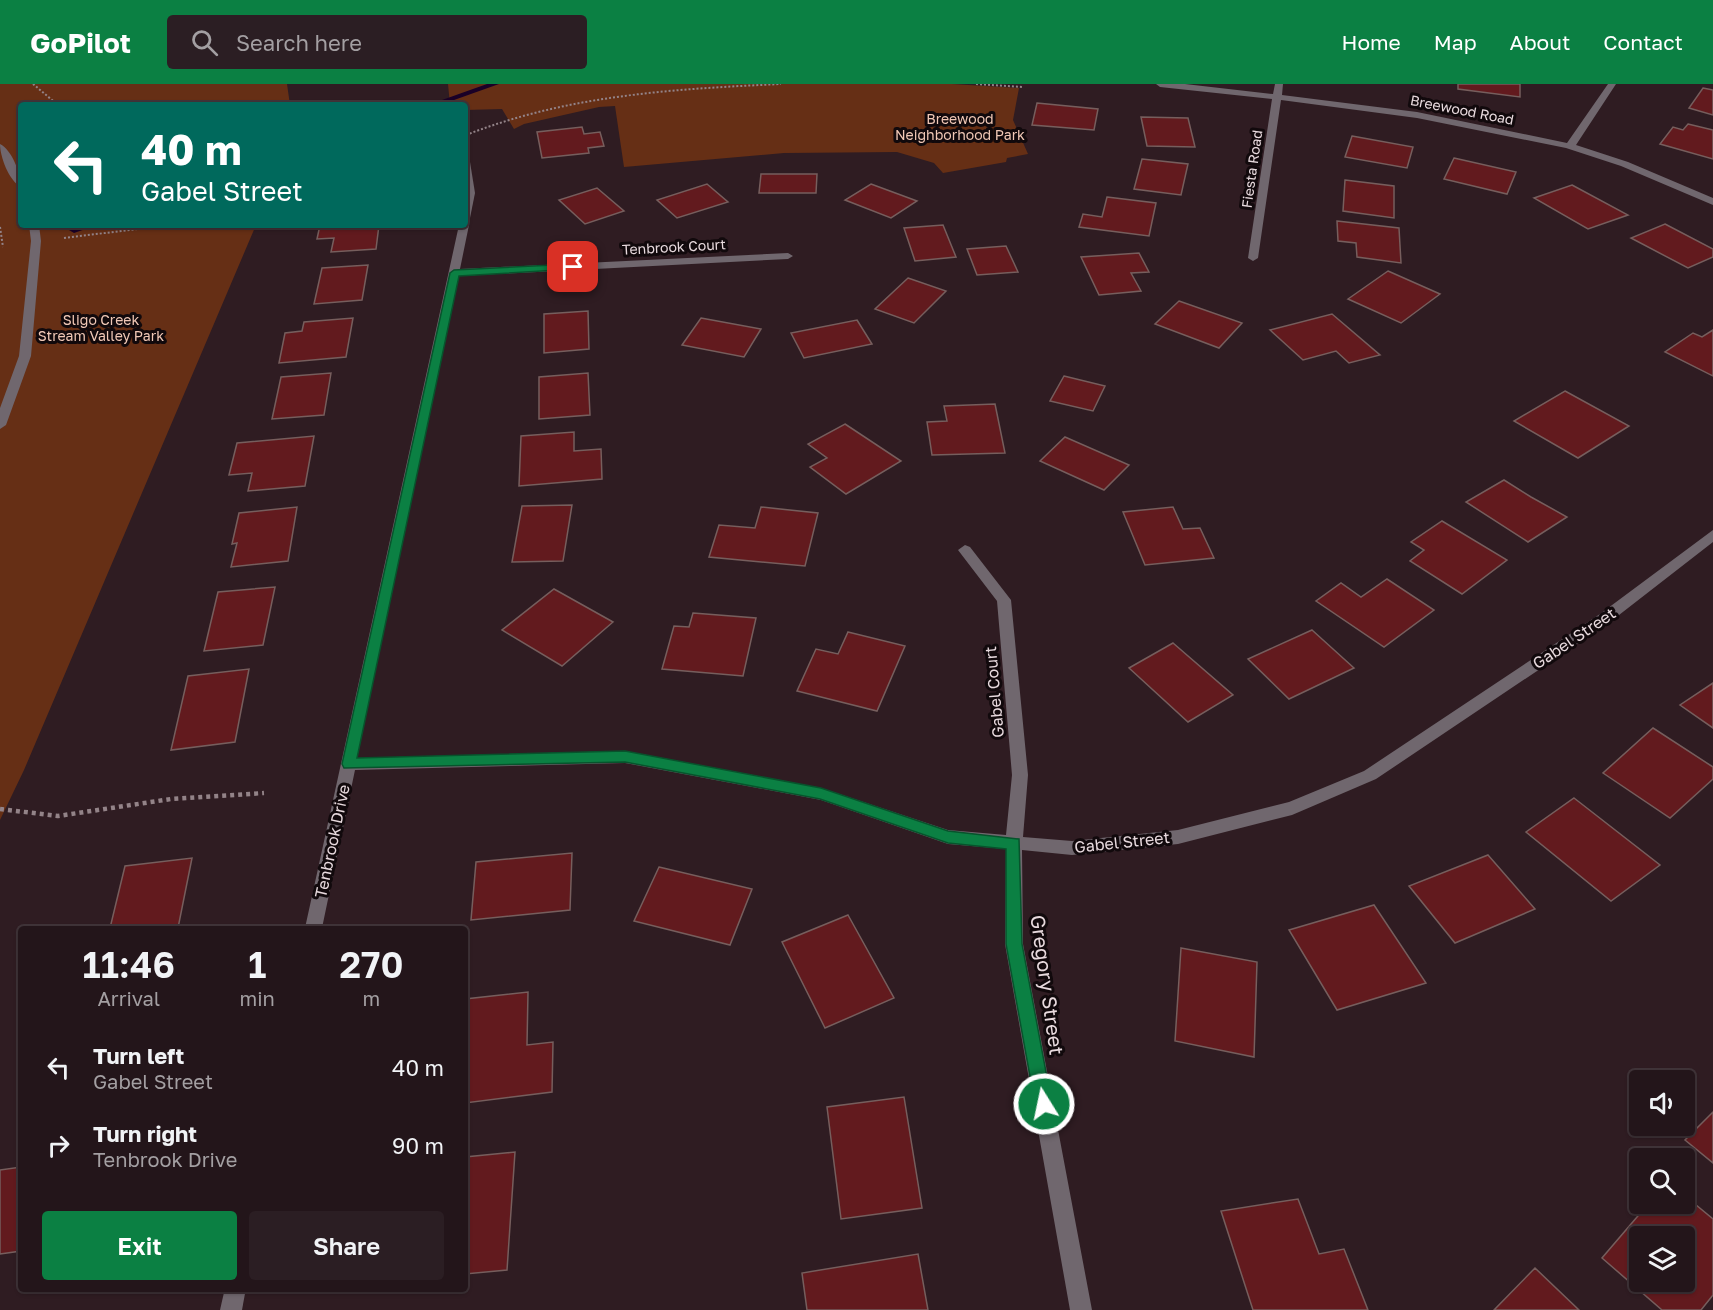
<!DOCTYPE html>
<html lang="en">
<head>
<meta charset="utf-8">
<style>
  body { margin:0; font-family:"Golos Text",sans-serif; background:#2b1e23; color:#f1f3f6; height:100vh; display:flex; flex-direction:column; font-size:22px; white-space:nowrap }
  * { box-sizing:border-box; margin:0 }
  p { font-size:20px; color:#a39fa2 }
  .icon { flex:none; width:33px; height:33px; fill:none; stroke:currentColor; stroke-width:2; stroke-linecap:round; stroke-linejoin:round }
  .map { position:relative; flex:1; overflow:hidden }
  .details { position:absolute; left:18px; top:842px; width:450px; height:366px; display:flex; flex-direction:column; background:#23151a; border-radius:6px; box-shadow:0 2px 4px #0004,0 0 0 2px #403439 }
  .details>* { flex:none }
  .hud { position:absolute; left:18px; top:18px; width:450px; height:126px; border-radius:6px; box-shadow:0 2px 4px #0004,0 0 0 2px #403439; background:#00695c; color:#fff; overflow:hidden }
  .controls { position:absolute; left:1629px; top:986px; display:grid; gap:12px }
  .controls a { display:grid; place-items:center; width:66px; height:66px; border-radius:6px; background:#23151a; box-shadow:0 2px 4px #0004,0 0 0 2px #403439; font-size:30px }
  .pin { position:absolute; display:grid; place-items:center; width:51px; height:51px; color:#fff; margin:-26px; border-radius:12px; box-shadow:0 3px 9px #0006 }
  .me { position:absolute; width:66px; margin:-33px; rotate:350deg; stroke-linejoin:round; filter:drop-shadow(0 0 4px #0008) }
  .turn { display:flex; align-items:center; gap:21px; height:126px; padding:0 24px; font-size:27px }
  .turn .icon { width:78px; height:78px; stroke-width:2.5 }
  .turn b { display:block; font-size:42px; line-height:51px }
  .eta { display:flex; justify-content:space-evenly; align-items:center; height:102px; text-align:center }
  .eta b { font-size:36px; font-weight:600; line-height:42px }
  .action { display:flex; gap:12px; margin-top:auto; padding:12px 24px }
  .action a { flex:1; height:69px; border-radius:6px; background:#0b8043; color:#fff; font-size:24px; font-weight:600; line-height:69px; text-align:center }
  .action a+a { background:#2b1e23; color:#f1f3f6 }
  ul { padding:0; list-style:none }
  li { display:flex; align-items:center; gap:18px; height:78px; padding:0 24px }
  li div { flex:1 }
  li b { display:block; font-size:22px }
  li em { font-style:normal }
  header { display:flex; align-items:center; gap:36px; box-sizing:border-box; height:84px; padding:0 30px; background:#0b8043; color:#fff }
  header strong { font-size:28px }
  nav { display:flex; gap:33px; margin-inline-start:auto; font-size:21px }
  .search { width:420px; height:54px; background:#2b1e23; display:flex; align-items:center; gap:15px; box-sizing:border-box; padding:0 21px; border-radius:6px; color:#a39fa2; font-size:22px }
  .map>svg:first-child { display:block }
  .green { fill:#662f15 }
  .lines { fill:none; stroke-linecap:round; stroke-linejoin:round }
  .stream { fill:#1a0027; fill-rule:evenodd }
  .building { fill:#621a1e; stroke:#765e5d; stroke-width:1.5; fill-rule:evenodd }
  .path-far1 { stroke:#938388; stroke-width:2; stroke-dasharray:2 2; stroke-linecap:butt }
  .path { stroke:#938388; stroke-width:4.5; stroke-dasharray:4 4; stroke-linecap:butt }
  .minor { fill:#70676e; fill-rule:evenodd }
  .route { fill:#0b8043; stroke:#07532c; stroke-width:1.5 }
  .labels { text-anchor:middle; stroke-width:6; stroke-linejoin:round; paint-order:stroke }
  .far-street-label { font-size:14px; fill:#e8dade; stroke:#11090c }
  .far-park-label { font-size:14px; fill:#f1c8b6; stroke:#11090c }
  .street-label { font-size:16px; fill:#e8dade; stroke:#11090c }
  .near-street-label { font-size:20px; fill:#e8dade; stroke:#11090c }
</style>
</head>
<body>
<header>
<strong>GoPilot</strong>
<div class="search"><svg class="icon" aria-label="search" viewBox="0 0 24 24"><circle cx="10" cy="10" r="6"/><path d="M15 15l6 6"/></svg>Search here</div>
<nav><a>Home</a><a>Map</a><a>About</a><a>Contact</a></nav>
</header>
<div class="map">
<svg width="1713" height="1226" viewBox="0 0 1713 1226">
  <rect width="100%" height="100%" fill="#2f1c22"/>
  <g class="green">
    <path d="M0,0H287L290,21H21V141H256L24,686L0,736Z"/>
    <path d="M448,0H952L1019,4L1013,36L1028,70L1007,74L1006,78L943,89L934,79L897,68L784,69L624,83L615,22L599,23L524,40L514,45L502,25L465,26V21H450Z"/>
  </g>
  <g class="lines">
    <g class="stream">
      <path d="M487,0H499L440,21H428Z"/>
      <path d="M82,141H97L74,149L69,146Z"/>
    </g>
  </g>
  <g class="building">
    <path d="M1458,0H1520V13L1458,5Z"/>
    <path d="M1703,4L1713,6V31L1689,24Z"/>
    <path d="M1037,19L1098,25L1094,46L1032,41Z"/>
    <path d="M1141,33L1188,34L1195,63L1147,62Z"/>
    <path d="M1688,40L1713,46V75L1660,60L1673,43L1683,46Z"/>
    <path d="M582,43L584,50L600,48L604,62L588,64L589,69L542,74L537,48Z"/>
    <path d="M1352,52L1413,63L1407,84L1345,73Z"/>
    <path d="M1454,74L1516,88L1507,110L1444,95Z"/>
    <path d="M1142,75L1188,80L1181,111L1134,105Z"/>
    <path d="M761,90H817L816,109H759Z"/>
    <path d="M1345,96L1394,102V134L1343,127Z"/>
    <path d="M707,100L728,118L677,134L657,116Z"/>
    <path d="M871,100L917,117L891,134L845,116Z"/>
    <path d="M1572,101L1628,131L1588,145L1534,114Z"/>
    <path d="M597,104L624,127L585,140L559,116Z"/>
    <path d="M1107,113L1156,119L1149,152L1079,143L1083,130L1102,133Z"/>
    <path d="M1337,137L1399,144L1401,179L1357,173L1356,159L1338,157Z"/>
    <path d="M1665,140L1713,165V173L1688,184L1631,154Z"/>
    <path d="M320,141H379L376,165L331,168L334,154L317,155Z"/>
    <path d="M943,141L956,173L915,177L904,144Z"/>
    <path d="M1006,162L1018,188L977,191L967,165Z"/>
    <path d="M1139,169L1149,188L1131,189L1141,207L1099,211L1081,173Z"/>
    <path d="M368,181L362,216L314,220L322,184Z"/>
    <path d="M1388,187L1440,210L1401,239L1348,215Z"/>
    <path d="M908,194L946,207L914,239L875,225Z"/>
    <path d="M1179,217L1242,239L1219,264L1155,240Z"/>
    <path d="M588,227L589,265L544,269V230Z"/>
    <path d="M1332,230L1380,271L1349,279L1336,267L1303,276L1270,246Z"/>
    <path d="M353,234L346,273L279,279L285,249L302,247L304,238Z"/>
    <path d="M701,234L761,245L744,273L682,261Z"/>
    <path d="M857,236L872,260L804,274L791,249Z"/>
    <path d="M1713,246V292L1665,268L1693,249L1702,253Z"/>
    <path d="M331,289L324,331L272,335L281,293Z"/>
    <path d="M588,289L590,331L539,335V293Z"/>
    <path d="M1064,292L1105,302L1093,327L1050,317Z"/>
    <path d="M1565,307L1629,342L1578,374L1514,337Z"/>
    <path d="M995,320L1005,369L932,371L927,338L947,337L944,322Z"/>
    <path d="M845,340L901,377L846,410L810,383L827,374L808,360Z"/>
    <path d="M574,348V367L601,365L602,395L519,402L521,352Z"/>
    <path d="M314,352L305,402L248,407L252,389L229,391L237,359Z"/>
    <path d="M1065,353L1129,381L1104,406L1040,377Z"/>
    <path d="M1504,396L1531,413L1567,433L1528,458L1466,418Z"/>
    <path d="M572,421L563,477L512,478L522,422Z"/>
    <path d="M297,423L288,477L231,483L237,459L232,460L239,429Z"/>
    <path d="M761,423L818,429L805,482L709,473L719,441L755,444Z"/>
    <path d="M1173,423L1183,445L1200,444L1214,474L1145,481L1123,428Z"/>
    <path d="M1442,437L1507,476L1462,510L1410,477L1424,466L1411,458Z"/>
    <path d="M1387,495L1434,526L1384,563L1316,517L1341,499L1361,513Z"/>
    <path d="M275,503L263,561L204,567L218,508Z"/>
    <path d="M554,505L613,538L562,582L502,546Z"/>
    <path d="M693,529L756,534L743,592L662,585L674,542L689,543Z"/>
    <path d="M1312,546L1354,584L1289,615L1248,575Z"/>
    <path d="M848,548L905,562L877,627L797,607L816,565L838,570Z"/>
    <path d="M1173,559L1233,611L1188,638L1129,584Z"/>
    <path d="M249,585L235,658L171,666L188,592Z"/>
    <path d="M1713,599V644L1680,621Z"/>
    <path d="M1653,644L1713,683V695L1670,734L1603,689Z"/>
    <path d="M1574,714L1660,781L1611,817L1526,748Z"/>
    <path d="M572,769L570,826L471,836L476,778Z"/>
    <path d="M1488,771L1535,825L1455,859L1409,802Z"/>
    <path d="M192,774L178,844H110L125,782Z"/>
    <path d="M659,783L752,805L730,861L634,837Z"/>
    <path d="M1374,821L1426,899L1337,926L1289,846Z"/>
    <path d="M848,831L894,914L825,944L782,858Z"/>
    <path d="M1181,864L1257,878L1254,973L1175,957Z"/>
    <path d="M528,908L527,961L553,958L552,1008L465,1019V915Z"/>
    <path d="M904,1013L922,1124L841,1135L827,1023Z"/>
    <path d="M1713,1028V1079L1685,1056Z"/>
    <path d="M515,1068L507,1186L465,1190V1073Z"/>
    <path d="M21,1083V1167L0,1170V1086Z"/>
    <path d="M1684,1111L1713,1135V1211L1701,1226H1662L1602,1174L1649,1119H1684ZM1640,1152H1684V1197H1640Z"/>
    <path d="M1298,1115L1319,1170L1344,1165L1368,1226H1253L1221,1127Z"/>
    <path d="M918,1170L928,1226H807L802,1189Z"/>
    <path d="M1535,1184L1579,1226H1494Z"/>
  </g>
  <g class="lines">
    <g class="path-far1">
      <path d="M33,0L58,21"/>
      <path d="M976,0L1022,3"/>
      <path d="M466,51C568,11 673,5 781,0"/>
      <path d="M0,143L3,163"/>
      <path d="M64,154L170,141"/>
    </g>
    <path class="path" d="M0,725L58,732L171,715L264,709"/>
    <g class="minor">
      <path d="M1156,0H1185L1273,10L1275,0H1283L1282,11L1417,28L1567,59L1608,0H1616L1576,61L1628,78L1713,114V121L1621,82L1566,64L1417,34L1281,16L1258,174L1253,177L1248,174L1272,15L1160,3Z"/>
      <path d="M0,60C12,66 21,90 21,103C9,97 0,73 0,60Z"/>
      <path d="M465,75L470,78L475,109L470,134L465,137Z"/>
      <path d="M465,138L469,141L460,185L788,169L793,172L788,175L458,192L357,674L625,667L821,704L948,746L1006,751L1012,691L997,517L958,466L965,461L970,463L1011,516L1028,691L1023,753L1072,757L1178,746L1289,718L1364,687L1600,530L1713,446V458L1610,538L1376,695L1292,731L1178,760L1072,771L1022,766L1023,860L1092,1226H1070L1005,860L1006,765L948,760L821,716L625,679L355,686L322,844H305L459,141H465Z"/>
      <path d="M29,141H39L41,157L31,272L6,341L0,345V324L19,272L31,157Z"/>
      <path d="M225,1204H246L242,1226H220Z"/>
    </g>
  </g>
  <path class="route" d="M573,180L577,183L576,185L459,192L357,674L625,667L821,704L948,747L1019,755L1022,860L1052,1020L1050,1026L1044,1029L1037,1026L1035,1020L1006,860V765L948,759L820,715L625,678L344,684L342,680L450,189L454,186Z"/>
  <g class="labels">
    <g class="far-street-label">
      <text transform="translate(1462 26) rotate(11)" y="5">Breewood Road</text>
      <text transform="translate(1252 85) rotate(-82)" y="5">Fiesta Road</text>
      <text transform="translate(674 163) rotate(-3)" y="5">Tenbrook Court</text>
    </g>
    <g class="far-park-label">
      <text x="960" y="40">Breewood<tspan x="960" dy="16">Neighborhood Park</tspan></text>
      <text x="101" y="241">Sligo Creek<tspan x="101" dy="16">Stream Valley Park</tspan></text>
    </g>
    <g class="street-label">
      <text transform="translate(1574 554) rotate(-34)" y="6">Gabel Street</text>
      <text transform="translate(994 608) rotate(-95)" y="6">Gabel Court</text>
      <text transform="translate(332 757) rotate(-78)" y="6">Tenbrook Drive</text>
      <text transform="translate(1122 758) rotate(-6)" y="6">Gabel Street</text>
    </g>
    <g class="near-street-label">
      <text transform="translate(1047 901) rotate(82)" y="7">Gregory Street</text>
    </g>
  </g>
</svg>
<div class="controls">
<a><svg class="icon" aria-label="sound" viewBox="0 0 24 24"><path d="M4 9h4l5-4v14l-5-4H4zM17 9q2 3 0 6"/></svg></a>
<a><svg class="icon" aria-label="search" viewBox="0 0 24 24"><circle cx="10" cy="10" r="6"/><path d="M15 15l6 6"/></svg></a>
<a><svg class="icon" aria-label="layers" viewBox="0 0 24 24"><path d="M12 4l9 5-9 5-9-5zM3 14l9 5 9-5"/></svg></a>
</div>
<div class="pin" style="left:573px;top:183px;background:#d93025"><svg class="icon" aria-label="arrive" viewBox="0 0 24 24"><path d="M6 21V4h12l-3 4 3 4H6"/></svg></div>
<svg class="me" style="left:1044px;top:1020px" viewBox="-20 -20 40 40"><circle r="17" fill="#0b8043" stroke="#fff" stroke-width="3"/><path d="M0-11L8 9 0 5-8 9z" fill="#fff"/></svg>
<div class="hud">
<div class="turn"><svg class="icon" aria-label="left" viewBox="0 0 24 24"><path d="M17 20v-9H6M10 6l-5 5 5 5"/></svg><div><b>40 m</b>Gabel Street</div></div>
</div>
<section class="details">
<div class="eta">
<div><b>11:46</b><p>Arrival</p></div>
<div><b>1</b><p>min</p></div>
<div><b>270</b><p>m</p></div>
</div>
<ul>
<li><svg class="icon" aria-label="left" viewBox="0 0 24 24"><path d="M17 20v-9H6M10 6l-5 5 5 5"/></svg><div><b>Turn left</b><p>Gabel Street</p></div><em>40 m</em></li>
<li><svg class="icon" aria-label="right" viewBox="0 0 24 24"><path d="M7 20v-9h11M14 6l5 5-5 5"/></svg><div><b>Turn right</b><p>Tenbrook Drive</p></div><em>90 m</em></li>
</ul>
<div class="action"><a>Exit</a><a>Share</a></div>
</section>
</div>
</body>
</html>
